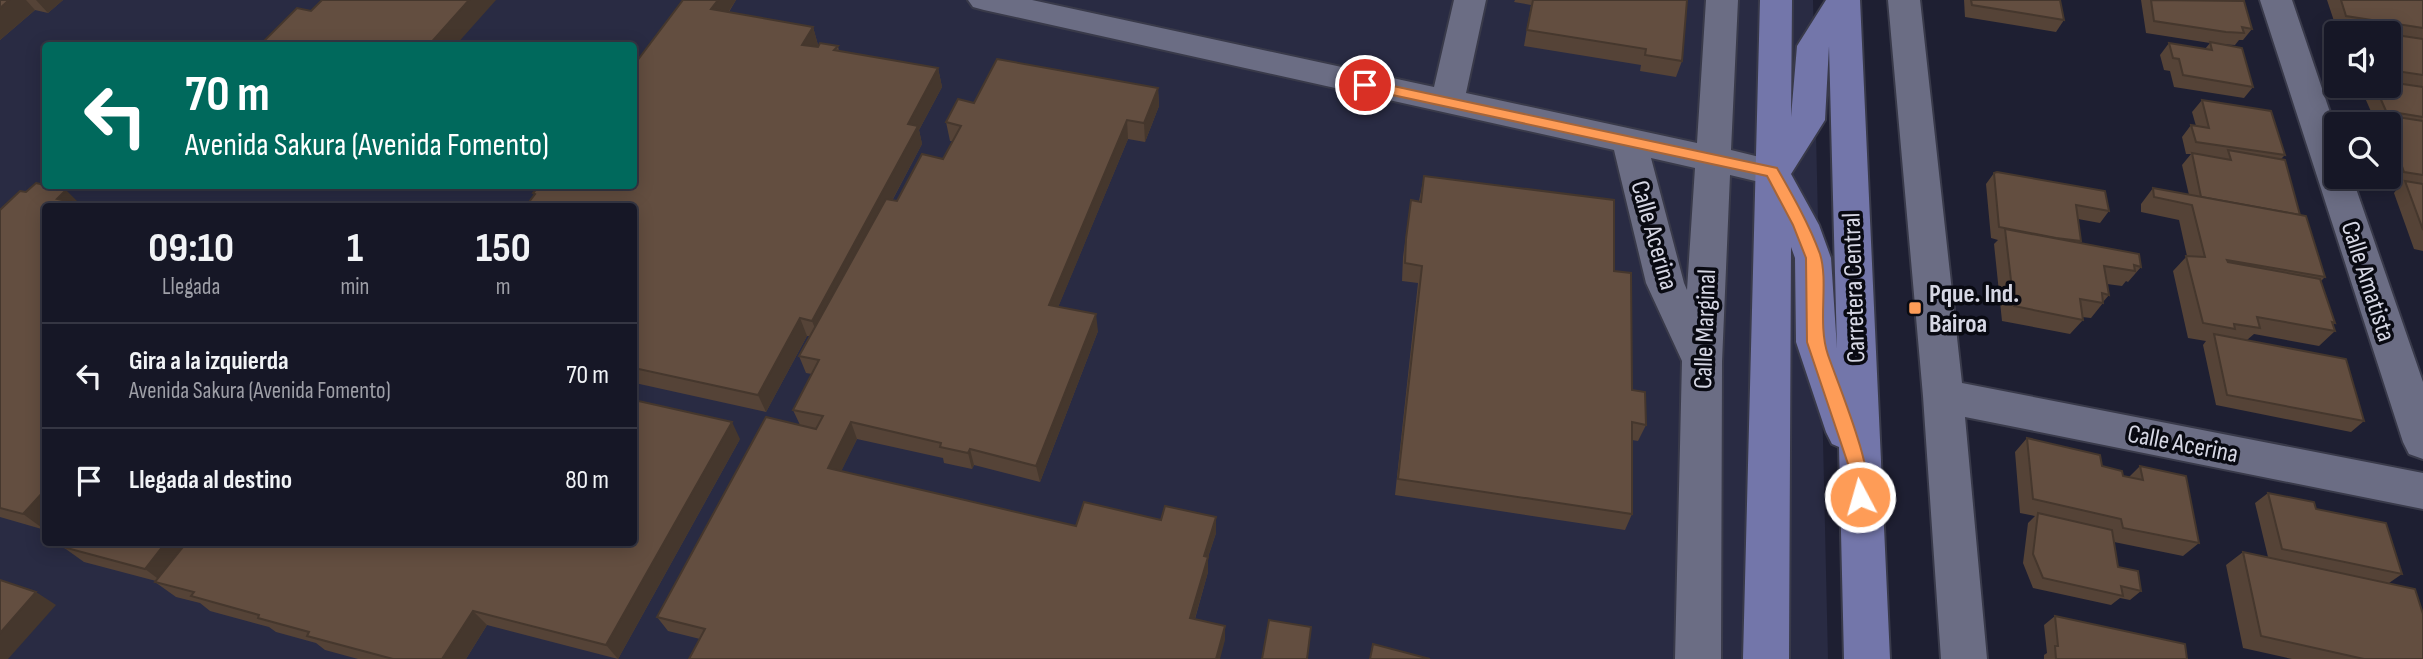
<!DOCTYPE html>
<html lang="es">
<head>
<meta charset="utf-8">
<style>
  body { margin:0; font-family:"Sofia Sans Condensed",sans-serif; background:#1f202e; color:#f1f3f6; height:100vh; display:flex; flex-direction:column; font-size:26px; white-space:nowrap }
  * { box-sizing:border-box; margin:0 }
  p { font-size:23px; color:#9e9fa7 }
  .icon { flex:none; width:38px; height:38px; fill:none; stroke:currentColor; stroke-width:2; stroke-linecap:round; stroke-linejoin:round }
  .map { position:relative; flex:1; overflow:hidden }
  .side { position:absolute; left:42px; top:203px; width:595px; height:343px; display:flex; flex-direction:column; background:#161726; border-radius:7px; box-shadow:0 4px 18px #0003,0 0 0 2px #353643 }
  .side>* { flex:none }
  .top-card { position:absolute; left:42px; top:42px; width:595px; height:147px; border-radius:7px; box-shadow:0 4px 18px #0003,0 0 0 2px #353643; background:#00695c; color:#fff; overflow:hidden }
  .buttons { position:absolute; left:2324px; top:21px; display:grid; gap:14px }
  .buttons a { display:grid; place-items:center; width:77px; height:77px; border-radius:7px; background:#161726; box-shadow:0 4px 18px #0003,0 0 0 2px #353643; font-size:35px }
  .pin { position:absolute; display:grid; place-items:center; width:60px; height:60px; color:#fff; margin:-30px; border:4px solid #fff; border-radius:50%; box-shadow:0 2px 7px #0007 }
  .me { position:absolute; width:77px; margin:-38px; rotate:354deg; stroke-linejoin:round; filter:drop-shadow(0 0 5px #0008) }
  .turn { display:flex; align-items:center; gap:24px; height:147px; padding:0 28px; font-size:32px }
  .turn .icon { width:91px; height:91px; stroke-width:2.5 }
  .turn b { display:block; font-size:49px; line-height:60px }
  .eta { display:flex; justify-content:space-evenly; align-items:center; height:119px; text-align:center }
  .eta b { font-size:42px; font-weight:700; line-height:49px }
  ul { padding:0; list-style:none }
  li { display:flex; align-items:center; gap:21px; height:105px; padding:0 28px; border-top:2px solid #353643 }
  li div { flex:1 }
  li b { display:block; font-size:26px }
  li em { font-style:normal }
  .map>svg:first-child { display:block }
  .built { fill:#292b43; fill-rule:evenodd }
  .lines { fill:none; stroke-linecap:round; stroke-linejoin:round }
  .minor-casing { stroke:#393a4a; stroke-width:4 }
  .major-casing { stroke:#393a4a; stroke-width:4 }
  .minor { fill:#6b6d84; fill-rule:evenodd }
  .major { fill:#7376aa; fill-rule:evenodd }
  .wall { fill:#554337 }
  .shaded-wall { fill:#45372d }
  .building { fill:#634e40; stroke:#45372d; stroke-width:2 }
  .route { fill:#fe9c57; stroke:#a56539; stroke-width:2 }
  .poi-dot { fill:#fe9c57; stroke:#090a12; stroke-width:2.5 }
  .labels { text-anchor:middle; stroke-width:7; stroke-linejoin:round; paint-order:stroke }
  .street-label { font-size:26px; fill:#d6d7e4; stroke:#090a12 }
  .poi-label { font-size:26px; font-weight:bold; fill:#d6d7e4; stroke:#090a12; text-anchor:start }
</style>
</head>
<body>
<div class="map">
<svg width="2423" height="659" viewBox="0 0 2423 659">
  <rect width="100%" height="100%" fill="#1e1f32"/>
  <path class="built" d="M0,0H1813L1828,659H0ZM46,46H634V186H46ZM46,206H634V542H46Z"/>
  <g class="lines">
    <defs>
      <g id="minor">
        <path d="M968,0H1032L1434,87L1454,0H1486L1466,93L1697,143L1706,0H1738L1731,150L1784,163L1790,172L1784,181L1772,185L1730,175L1722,362L1721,659H1675L1682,361L1646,283L1614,150L984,10L973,7ZM1651,158L1695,168L1687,290L1684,283Z"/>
        <path d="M1888,0H1920L1962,383L2423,473V509L1965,417L1987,659H1941L1923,396Z"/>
        <path d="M2260,0H2292L2336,130V177H2352L2423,382V459L2409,454L2403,442Z"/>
      </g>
      <path id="major" d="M1760,0H1792L1791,117L1797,46L1826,0H1860L1890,659H1844L1839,447L1832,444L1826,432L1796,342L1795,258L1791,247L1789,659H1743ZM1829,46L1837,349L1831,258L1819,225L1791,174L1825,120Z"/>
    </defs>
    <use href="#minor" class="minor-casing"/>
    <use href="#major" class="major-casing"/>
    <use href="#minor" class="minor"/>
    <use href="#major" class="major"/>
  </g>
  <g class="wall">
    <path d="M0,0H63L48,13L35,10L0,40Z"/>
    <path d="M683,0H736L729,12L813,27L818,45L838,46L839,51L938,68L942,87L919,130L922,144L892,201H897L943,159L953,141H950L946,122L974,103L1158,88L1159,106L1145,142L1128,139L1058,307L1098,331L1040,482L974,465L972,469L944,463L943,458L857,439L841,471L1076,526L1216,533L1208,557V572L1195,619L1225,626V640L700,639L668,631L657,617L800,425L793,410L812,374L806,373L799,356L810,336H807L766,412L635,383L634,380V206L534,195L533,193L634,186Z"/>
    <path d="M1515,0H1687L1682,61L1676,77L1640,71L1641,65L1524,46L1531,5L1514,2Z"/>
    <path d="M1964,0H2060L2064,20L2056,32L1965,17Z"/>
    <path d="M2141,0H2240L2252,29L2243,40H2239L2235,45L2218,44L2253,87L2244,98L2174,87L2170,71L2164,70L2160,55L2169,43L2205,49L2210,43L2146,33Z"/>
    <path d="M2327,0H2423V251L2414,249L2394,193L2397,189L2389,187L2385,177H2389V124H2375L2376,123L2362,91L2367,86H2389V33H2346L2349,30L2336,27Z"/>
    <path d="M2202,100L2285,155L2281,159L2300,215L2325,277L2321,281L2335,323L2333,325L2335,331L2319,346L2254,334L2247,340L2364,421L2351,432L2216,405L2203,345L2206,341L2188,338L2173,271L2187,256L2179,220L2141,212V204L2153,188L2189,195L2182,165L2191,154H2186L2182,137L2191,125L2196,126L2192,112Z"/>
    <path d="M1994,173L2109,211L2100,223L2078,219L2081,241L2080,243L2141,267L2128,282L2126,281L2122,286L2107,284L2109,295L2103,302V303L2091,318L2082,317L2083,320L2070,334L2002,321L1994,244L1998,240L1991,238L1986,184Z"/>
    <path d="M1424,176L1614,271L1632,390L1646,425L1638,441L1632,440V514L1625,530L1395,495L1418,283L1402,281L1403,257L1411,200L1419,201Z"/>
    <path d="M46,206V529L45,530L0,517V210Z"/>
    <path d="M2027,438L2102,466L2123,476L2129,477L2140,466L2199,543L2183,556L2114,542L2118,567L2141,591L2130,600L2120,598L2111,605L2033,588L2023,563L2028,523L2035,516L2020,513L2015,452Z"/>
    <path d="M740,439L618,659L487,625L466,659H358L325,650L316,643L276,632L269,627L210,611L200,603L176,597L155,582L156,581L84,562L63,547L634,542Z"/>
    <path d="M2268,493L2316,509L2402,574L2389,583L2423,659H2292L2243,648L2226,565L2243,552L2268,557L2255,503Z"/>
    <path d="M2055,616L2187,659H2044V655L2047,653L2044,625Z"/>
  </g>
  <g class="shaded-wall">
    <path d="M9,0H26L35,10L0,40V8Z"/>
    <path d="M36,0H63L48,13Z"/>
    <path d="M469,0H496L455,46H428Z"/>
    <path d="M718,0H736L718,28L711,9Z"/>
    <path d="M813,27L818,45L808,63L802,45Z"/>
    <path d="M938,68L942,87L919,130L922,144L819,338L812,321L908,124Z"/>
    <path d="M1158,88L1159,106L1145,142L1144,123Z"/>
    <path d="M1127,120L1128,139L1052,322L1049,305Z"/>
    <path d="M66,190L82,206L57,199Z"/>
    <path d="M1096,314L1098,331L1040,482L1036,466Z"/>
    <path d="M800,318L807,336L766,412L758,395Z"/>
    <path d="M732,422L740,439L618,659L606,645Z"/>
    <path d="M851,422L857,439L835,484L828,468Z"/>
    <path d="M970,449L974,465L972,469L968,453Z"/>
    <path d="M42,493L46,496L45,530L23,514Z"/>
    <path d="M1216,517V533L1208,557V572L1191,632L1190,618L1204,556Z"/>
    <path d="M166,542H197L165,584L145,569Z"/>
    <path d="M36,592L56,605L8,659H0V633Z"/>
    <path d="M473,611L487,625L466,659H442Z"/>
    <path d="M1225,626V640L1220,659H1216Z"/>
  </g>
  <g class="building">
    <path d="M0,0H9L0,8Z"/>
    <path d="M322,0H469L428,46H259L297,8L311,11Z"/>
    <path d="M683,0H718L711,9L813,27L802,45L818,47L820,43L838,46L834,50L938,68L908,124L918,126L812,321L800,318L758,395L634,368V206H526L535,194L533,193L539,186H634V65Z"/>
    <path d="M1533,0H1687L1682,61L1645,55L1646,49L1527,30Z"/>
    <path d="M1971,0H2060L2064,20L1972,5Z"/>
    <path d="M2151,0L2244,1L2252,29L2242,27L2244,33L2226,32L2154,21Z"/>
    <path d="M2341,0H2423V28L2346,16Z"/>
    <path d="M2351,28L2386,33H2353Z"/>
    <path d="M2389,34L2423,39V75L2389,70Z"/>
    <path d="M2210,42L2242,48L2253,87L2183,75L2179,59L2173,58L2169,43L2212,50Z"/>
    <path d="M997,59L1158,88L1144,123L1127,120L1049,305L1096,314L1036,466L970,449L968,453L940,447L941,443L851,422L828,468L1076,526L1084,502L1161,520L1165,506L1216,517L1204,556L1208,557L1190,618L1225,626L1216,659H689L705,629L657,617L766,417L816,429L823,416L793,410L819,360L799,356L886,199L897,201L922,154L943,159L961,126L946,122L958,99L974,103Z"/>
    <path d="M2389,82L2423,87V117L2386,111L2375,86H2389Z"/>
    <path d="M2202,100L2271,111L2285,155L2196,142L2191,125L2209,128Z"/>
    <path d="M2384,115L2423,121V175L2404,172L2389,129V124H2387Z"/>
    <path d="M2228,150L2285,160L2300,215L2201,197L2192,153L2231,160Z"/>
    <path d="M1997,172L2105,191L2109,211L2076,205L2081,241L2056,238L1999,227L1994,173Z"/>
    <path d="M1424,176L1614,200V271L1631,273L1632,390L1645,392L1646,425L1632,422V514L1398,479L1422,266L1405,263L1406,239L1411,200L1421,202Z"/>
    <path d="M2405,181L2423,184V230Z"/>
    <path d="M36,183L66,190L57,199L90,206H46V494L42,493L23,514L0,508V210L20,191L26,192Z"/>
    <path d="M2153,188L2306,216L2325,277L2227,260L2228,262L2320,279L2335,323L2332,322L2335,331L2257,317L2260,328L2234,324L2235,329L2203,323L2186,256L2205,257L2192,205L2154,197Z"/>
    <path d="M2005,229L2139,254L2141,267L2134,265L2135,271L2104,266L2109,295L2102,293L2103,303L2080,299L2083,320L2014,306Z"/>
    <path d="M2214,334L2346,359L2364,421L2227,395Z"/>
    <path d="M634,400L732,422L606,645L473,611L442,659H393L307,636L309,632L258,618L259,615L191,596L194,592L155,582L187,542H634Z"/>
    <path d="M2027,438L2100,455L2102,466L2122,471L2123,476L2143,480L2140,466L2186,476L2199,543L2123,528L2121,519L2033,499Z"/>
    <path d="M2268,493L2314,502L2316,509L2386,523L2402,574L2282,549Z"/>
    <path d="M2038,513L2112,530L2118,567L2138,571L2141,591L2121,586L2123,596L2043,578L2033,554Z"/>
    <path d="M67,542H166L145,569L63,547Z"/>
    <path d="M2243,552L2415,589L2423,614V659H2364L2261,636Z"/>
    <path d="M0,580L36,592L0,633Z"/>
    <path d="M2055,616L2185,644L2187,659H2056L2055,646H2058Z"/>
    <path d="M1269,620L1311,627L1307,659H1262Z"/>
    <path d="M1373,644L1430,659H1370Z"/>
  </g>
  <path class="route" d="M1365,80L1777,168C1793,196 1809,224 1820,254C1829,283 1817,323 1828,355C1838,384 1878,478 1866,502L1860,505L1854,502L1850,470L1807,342L1806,258L1793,225L1767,176L1360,88L1358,85Z"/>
  <rect class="poi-dot" x="1908" y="301" width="14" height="14" rx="3.5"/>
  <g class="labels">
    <g class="street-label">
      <text transform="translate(1655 235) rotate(74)" y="9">Calle Acerina</text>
      <text transform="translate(2369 281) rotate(72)" y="9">Calle Amatista</text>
      <text transform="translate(1853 288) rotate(-92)" y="9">Carretera Central</text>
      <text transform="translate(1704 329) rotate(-88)" y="9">Calle Marginal</text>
      <text transform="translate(2183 443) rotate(11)" y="9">Calle Acerina</text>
    </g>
    <g class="poi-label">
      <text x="1929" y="302">Pque. Ind.<tspan x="1929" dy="30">Bairoa</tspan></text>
    </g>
  </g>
</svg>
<div class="buttons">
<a><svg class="icon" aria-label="sound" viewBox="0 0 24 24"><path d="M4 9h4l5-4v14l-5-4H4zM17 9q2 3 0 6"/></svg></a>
<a><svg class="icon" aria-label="search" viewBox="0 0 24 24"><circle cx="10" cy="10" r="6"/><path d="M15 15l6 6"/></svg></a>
</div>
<div class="pin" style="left:1365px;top:85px;background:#d93025"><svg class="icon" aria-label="arrive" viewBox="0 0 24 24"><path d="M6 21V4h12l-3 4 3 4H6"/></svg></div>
<svg class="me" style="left:1860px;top:497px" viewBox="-20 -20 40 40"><circle r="17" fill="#fe9c57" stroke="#fff" stroke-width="3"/><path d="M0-11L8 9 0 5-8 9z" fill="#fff"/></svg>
<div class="top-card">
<div class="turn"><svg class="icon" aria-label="left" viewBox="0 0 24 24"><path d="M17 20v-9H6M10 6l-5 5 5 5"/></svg><div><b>70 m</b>Avenida Sakura (Avenida Fomento)</div></div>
</div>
<section class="side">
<div class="eta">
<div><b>09:10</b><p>Llegada</p></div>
<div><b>1</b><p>min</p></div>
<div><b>150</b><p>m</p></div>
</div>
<ul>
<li><svg class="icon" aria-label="left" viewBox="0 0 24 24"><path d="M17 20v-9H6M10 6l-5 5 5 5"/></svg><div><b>Gira a la izquierda</b><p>Avenida Sakura (Avenida Fomento)</p></div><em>70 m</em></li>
<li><svg class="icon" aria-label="arrive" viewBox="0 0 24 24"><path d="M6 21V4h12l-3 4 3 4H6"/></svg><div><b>Llegada al destino</b></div><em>80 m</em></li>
</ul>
</section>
</div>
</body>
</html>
